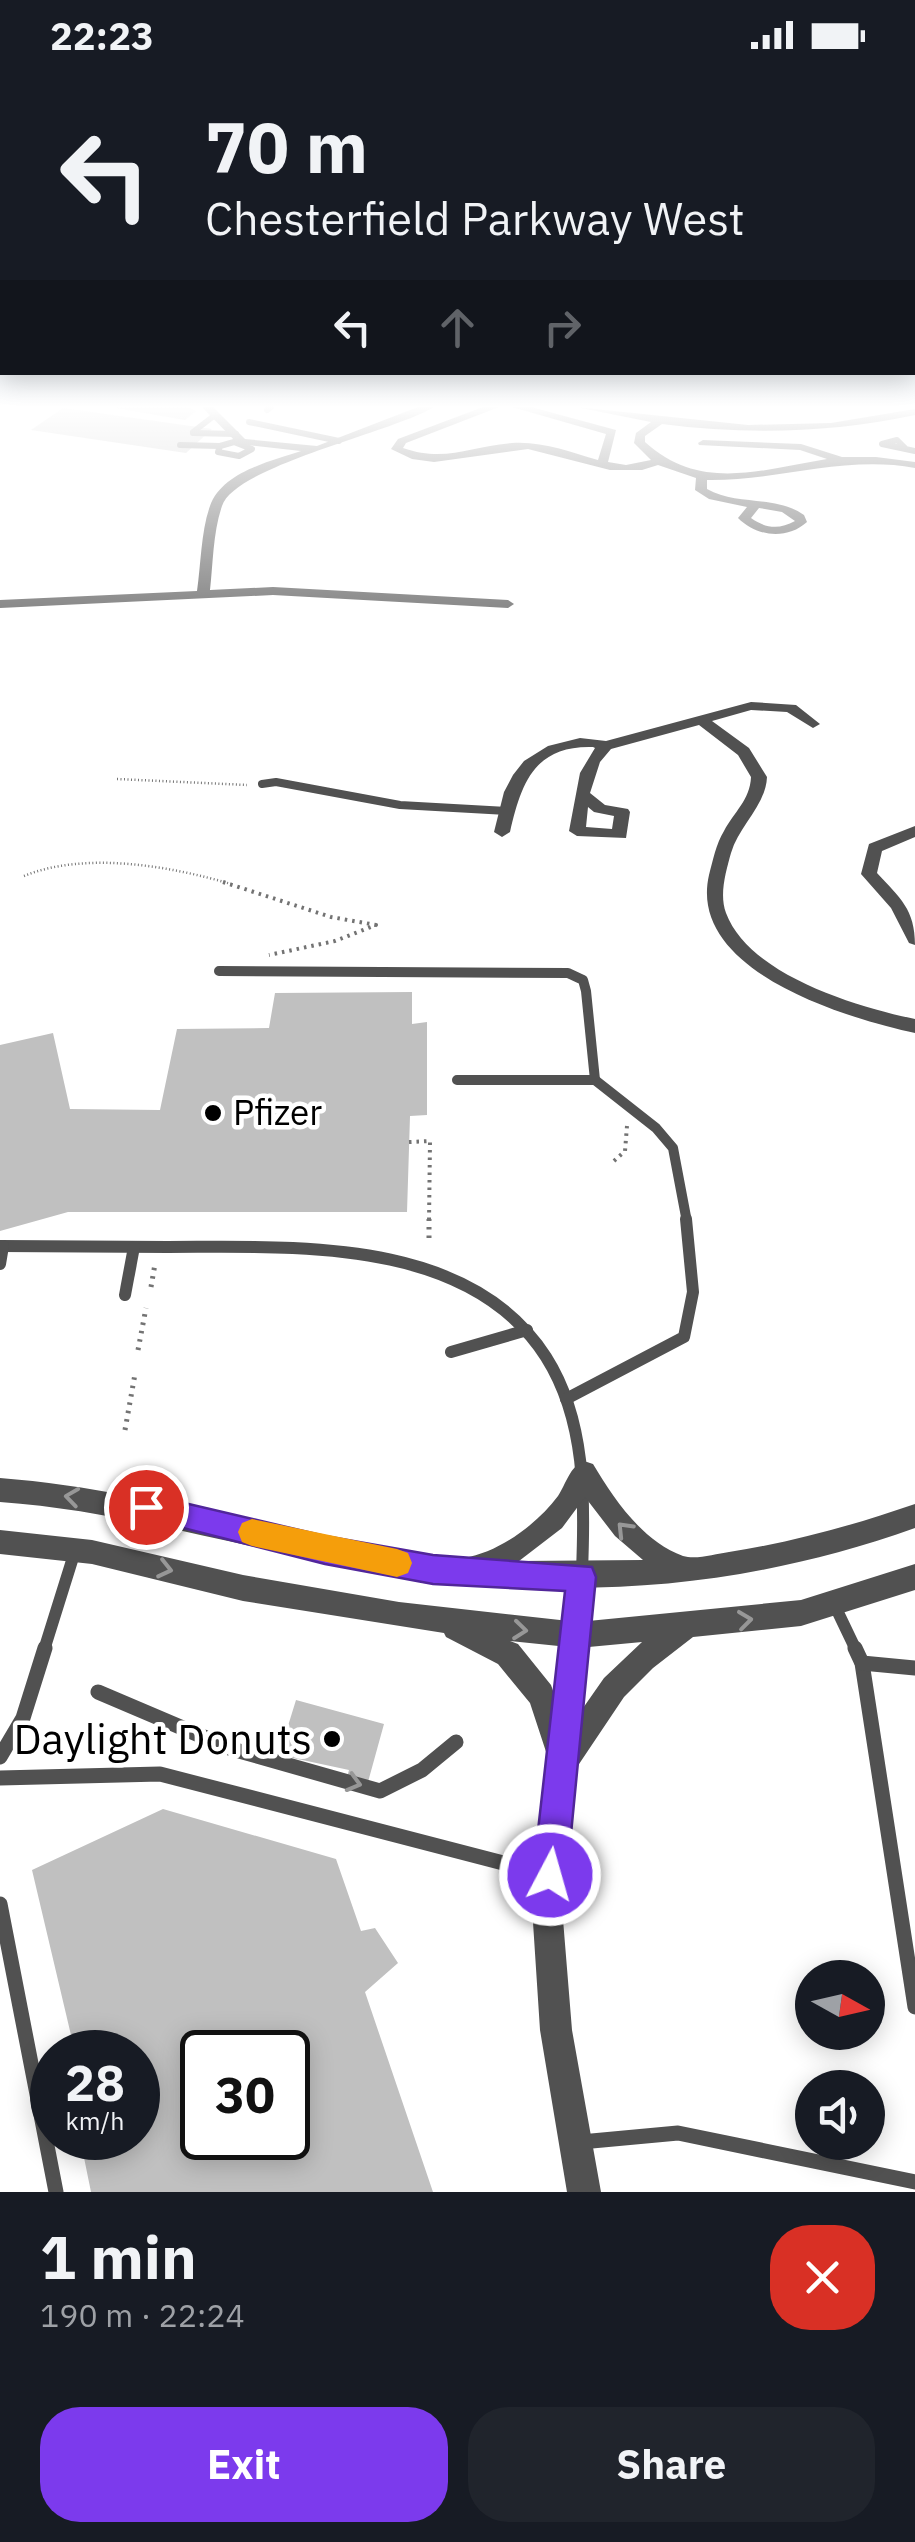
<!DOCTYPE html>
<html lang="en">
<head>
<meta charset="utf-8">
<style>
  body { margin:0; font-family:"IBM Plex Sans",sans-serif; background:#20242c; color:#f1f3f6; height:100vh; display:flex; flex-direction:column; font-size:38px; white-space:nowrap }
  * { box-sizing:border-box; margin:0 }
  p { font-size:32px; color:#9ea1a6 }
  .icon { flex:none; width:55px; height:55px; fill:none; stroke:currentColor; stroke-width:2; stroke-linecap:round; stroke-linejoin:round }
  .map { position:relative; height:2122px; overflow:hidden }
  .drawer { display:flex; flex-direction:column; background:#171b24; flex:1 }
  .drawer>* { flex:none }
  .banner { position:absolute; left:0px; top:0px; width:915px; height:305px; box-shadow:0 5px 25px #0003; background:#171b24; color:#f1f3f6; overflow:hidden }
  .needle { width:65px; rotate:98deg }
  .fabs { position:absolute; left:795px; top:1890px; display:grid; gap:20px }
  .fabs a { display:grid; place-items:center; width:90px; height:90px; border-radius:50%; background:#171b24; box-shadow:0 5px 25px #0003; font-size:50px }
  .speed { position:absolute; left:30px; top:1960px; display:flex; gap:20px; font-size:50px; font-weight:700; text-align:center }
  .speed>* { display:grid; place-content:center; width:130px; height:130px; border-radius:50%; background:#171b24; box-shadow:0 5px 25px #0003; line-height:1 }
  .speed small { font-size:25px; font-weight:400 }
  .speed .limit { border:5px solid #111; border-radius:15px; background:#fff; color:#111 }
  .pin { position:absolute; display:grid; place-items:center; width:85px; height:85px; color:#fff; margin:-42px; border:5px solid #fff; border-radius:50%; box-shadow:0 2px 10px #0007 }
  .me { position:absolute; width:110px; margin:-55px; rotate:6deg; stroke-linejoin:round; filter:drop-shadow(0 0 8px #0008) }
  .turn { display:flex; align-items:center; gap:35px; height:210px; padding:0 40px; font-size:45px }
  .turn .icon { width:130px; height:130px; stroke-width:2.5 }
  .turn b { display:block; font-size:70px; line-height:85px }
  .lanes { display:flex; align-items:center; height:95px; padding:0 40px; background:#0003; justify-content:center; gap:50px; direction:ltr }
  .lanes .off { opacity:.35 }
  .round { display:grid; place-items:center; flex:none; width:105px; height:105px; border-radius:40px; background:#20242c }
  .head { display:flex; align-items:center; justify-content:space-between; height:170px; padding:0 40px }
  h1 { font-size:60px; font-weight:700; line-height:75px }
  .primary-button { display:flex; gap:20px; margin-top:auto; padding:20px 40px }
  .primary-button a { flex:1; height:115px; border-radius:40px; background:#7c3aed; color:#fff; font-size:40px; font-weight:700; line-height:115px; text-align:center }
  .primary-button a+a { background:#20242c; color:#f1f3f6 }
  .status { display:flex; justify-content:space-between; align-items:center; height:70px; padding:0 50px; background:#171b24; direction:ltr }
  .status svg { height:28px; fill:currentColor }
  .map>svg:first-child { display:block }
  .building { fill:#c0c0c0; fill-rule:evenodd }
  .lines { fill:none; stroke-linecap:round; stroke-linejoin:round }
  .path-far2 { stroke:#737373; stroke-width:2.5; stroke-dasharray:1 2.5; stroke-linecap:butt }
  .path-far1 { stroke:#737373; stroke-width:4; stroke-dasharray:2.5 5; stroke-linecap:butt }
  .path { stroke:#737373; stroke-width:5; stroke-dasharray:2.5 6; stroke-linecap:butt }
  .service-far4 { stroke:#515151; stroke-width:6 }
  .service-far3 { stroke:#515151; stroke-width:8 }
  .service-far2 { stroke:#515151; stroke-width:10 }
  .service-far1 { stroke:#515151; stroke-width:12 }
  .service { stroke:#515151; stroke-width:15 }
  .minor { fill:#515151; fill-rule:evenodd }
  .tertiary { fill:#515151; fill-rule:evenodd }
  .oneway { stroke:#979797 }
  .route { fill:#7c3aed; stroke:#51269a; stroke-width:2.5 }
  .slow { fill:#f59e0b }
  .poi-dot { fill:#000; stroke:#fff; stroke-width:4 }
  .labels { text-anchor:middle; stroke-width:9; stroke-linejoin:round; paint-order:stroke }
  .poi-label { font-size:35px; fill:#000; stroke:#fff; text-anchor:start }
  .near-poi-label { font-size:42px; fill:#000; stroke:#fff; text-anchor:end }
</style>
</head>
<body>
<div class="status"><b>22:23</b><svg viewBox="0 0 49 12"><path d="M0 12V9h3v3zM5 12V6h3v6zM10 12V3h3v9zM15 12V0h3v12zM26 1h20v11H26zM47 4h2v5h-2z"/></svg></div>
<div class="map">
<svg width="915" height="2122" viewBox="0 0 915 2122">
  <rect width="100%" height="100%" fill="#fff"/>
  <g class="building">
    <path d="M110,337H188L196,341L185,350Z"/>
    <path d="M63,338L212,359L186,383L31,360Z"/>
    <path d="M412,922V954L427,952V1045L410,1046L407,1142H68L0,1161V975L53,963L70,1039L160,1040L177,959L269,958L275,923Z"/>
    <path d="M296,1630L384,1654L368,1712L347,1707L349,1700L279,1685Z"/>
    <path d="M163,1739L336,1789L361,1861L375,1858L398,1893L365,1922L433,2122H91L80,2068H138V1982H75L32,1800ZM202,1982H288V2068H202Z"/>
  </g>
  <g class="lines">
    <g class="path-far2">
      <path d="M117,709L247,715"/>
      <path d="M24,806C85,781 170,796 231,814"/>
    </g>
    <g class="path-far1">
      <path d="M223,812L331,847L376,855L335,871L269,885"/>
      <path d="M409,1072L430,1071L429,1152"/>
      <path d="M614,1091L625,1081L627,1056"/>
    </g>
    <g class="path">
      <path d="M429,1168V1149"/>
      <path d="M151,1217L155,1194"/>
      <path d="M138,1280L146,1238"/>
      <path d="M125,1360L135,1304"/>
    </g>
    <g class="service-far4">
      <path d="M267,340L271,337"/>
      <path d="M249,352L339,371"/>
      <path d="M193,362L215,345"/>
      <path d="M193,363L236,364"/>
      <path d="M234,372L252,379L239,386L218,382L220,376Z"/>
      <path d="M180,375L220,376"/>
      <path d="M906,379L897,370L882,374L915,381"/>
    </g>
    <path class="service-far3" d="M262,714L276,712L400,735L507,741"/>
    <g class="service-far2">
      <path d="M219,901L568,903L583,910L586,921L595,1010"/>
      <path d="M457,1010H595L656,1058L673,1078L687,1152"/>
    </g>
    <g class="service-far1">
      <path d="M0,1176C56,1176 112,1177 168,1177C293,1177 469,1166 546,1287C586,1350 585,1429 582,1501"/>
      <path d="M0,1194L3,1176"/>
      <path d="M125,1225L134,1177"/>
      <path d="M451,1282L527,1260"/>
      <path d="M566,1329L684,1267L693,1222L686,1149"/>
      <path d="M834,1534L856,1580"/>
      <path d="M44,1580L75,1481"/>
    </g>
    <g class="service">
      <path d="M855,1578L862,1593L915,1937"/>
      <path d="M862,1593L915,1598"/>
      <path d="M98,1622L232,1679L380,1721L422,1700L456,1672"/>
      <path d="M0,1687L23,1648L45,1578"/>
      <path d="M0,1708L160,1704L546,1804"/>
      <path d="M0,1834L56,2122"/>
      <path d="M581,2072L678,2063L915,2112"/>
    </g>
    <g class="minor">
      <path d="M202,337H213L245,369L317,376L418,337H434C393,362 235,396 222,436C213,462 213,494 210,520L273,517L508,530L514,534L508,538L273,525L0,538V530L197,521C201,494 201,461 210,436C222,402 271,391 301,381L238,374Z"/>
      <path d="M483,337H499L406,373L403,378C446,393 470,376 512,373C542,371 570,382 598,390L606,364L512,337H531L616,360L608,392L626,395L651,390L634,373L636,363L651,352L576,337L748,355L831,353L915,339V345C830,363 748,365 662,354L645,366V372C700,422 760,400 827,389L800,380L699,375L698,373L703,370L801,374L842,387H876L915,392V398C844,385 778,411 707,410V419C737,436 776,425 804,445L807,452C787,470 757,467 738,448L747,437L709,429L695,420L696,408L658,395L642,400H610L528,379L434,392L412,389L391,379L398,369ZM759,438L782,442L795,451C779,460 765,458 751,448Z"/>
      <path d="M751,632L796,635L820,654L813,658L787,642L751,640L712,651L749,678L767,707C766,735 739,756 731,783C726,801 719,825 726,843C749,905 857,937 915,949V963C846,948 687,901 709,805C713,790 716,774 724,761C734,742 750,730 751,707L738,685L699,655L611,679L600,692L590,723L605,735L628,739L630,742L626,768L577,766L569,761L580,703L595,678L593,677C534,675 521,714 510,762L502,767L494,762L504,722L513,705L524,691L548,676L580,668L606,671ZM588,737L594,742L614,746L612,759L586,757Z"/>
      <path d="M915,756V767L882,781L877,803C900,828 915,839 915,875L909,873L891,838L861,804L869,774Z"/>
      <path d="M581,1494L590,1498L594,1507L562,1837L572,1960L601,2122H567L540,1960L532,1837L568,1507L572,1498Z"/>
    </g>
    <g class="tertiary">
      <path d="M584,1391L593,1394C614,1429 642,1471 683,1486C696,1490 715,1484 729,1482C793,1472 854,1455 915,1434V1458C718,1528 531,1533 327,1492C217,1471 112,1440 0,1432V1408C120,1417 234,1451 351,1472C377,1476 441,1491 464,1488C500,1482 537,1454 558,1426C566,1414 570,1396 584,1391ZM585,1427L615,1466L643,1490L519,1491L562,1458Z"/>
      <path d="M0,1460L92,1470L243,1505L399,1532L578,1552L801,1530L915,1494V1520L801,1556L693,1567L653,1598L624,1627L573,1703L563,1707L553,1703L530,1633L498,1594L446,1567L444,1563L243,1531L92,1494L0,1484ZM510,1571L578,1578L642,1572L604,1608L567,1661L551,1615L518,1574Z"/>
    </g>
  </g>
  <defs><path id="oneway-chevron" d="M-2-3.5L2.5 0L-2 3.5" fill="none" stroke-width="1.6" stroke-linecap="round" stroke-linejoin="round" transform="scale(2.5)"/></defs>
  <g class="oneway">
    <use href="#oneway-chevron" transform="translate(72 1427) rotate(-172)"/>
    <use href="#oneway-chevron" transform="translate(624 1459) rotate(-134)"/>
    <use href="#oneway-chevron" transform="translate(165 1499) rotate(13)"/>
    <use href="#oneway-chevron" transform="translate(745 1550) rotate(-7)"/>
    <use href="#oneway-chevron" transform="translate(520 1560) rotate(6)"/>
    <use href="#oneway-chevron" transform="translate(354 1713) rotate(16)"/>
  </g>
  <linearGradient id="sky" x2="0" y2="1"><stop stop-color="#8baccb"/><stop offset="0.53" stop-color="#fff"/><stop offset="1" stop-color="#fff" stop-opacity="0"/></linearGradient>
  <rect width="915" height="634" fill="url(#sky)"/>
  <path class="route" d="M146,1424L325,1466L433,1485L592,1497L596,1507L567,1805L562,1817L550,1822L538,1817L533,1805L565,1521L433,1514L325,1494L136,1446L132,1437L136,1428Z"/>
  <path class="slow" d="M252,1449L397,1479L408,1483L412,1493L408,1503L397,1507L252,1476L242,1472L238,1462L242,1453Z"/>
  <g class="poi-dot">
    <circle cx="213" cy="1043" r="10"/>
    <circle cx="332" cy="1669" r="10"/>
  </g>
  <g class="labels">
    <g class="poi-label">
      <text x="233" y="1055">Pfizer</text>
    </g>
    <g class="near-poi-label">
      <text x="312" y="1684">Daylight Donuts</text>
    </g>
  </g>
</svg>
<div class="fabs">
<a><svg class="needle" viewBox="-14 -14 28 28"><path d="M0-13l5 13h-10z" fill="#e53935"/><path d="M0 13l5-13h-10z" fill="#9ea1a6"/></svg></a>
<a><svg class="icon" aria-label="sound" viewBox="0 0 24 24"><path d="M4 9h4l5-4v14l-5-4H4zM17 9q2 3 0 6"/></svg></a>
</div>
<div class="speed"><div>28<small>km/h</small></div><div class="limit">30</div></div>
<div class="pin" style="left:146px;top:1437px;background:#d93025"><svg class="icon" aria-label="arrive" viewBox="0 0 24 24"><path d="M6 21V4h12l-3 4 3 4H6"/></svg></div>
<svg class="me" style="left:550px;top:1805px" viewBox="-20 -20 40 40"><circle r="17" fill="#7c3aed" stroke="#fff" stroke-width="3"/><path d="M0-11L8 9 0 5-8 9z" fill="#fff"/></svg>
<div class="banner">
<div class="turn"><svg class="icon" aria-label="left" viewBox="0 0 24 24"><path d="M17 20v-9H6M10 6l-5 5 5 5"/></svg><div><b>70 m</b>Chesterfield Parkway West</div></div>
<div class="lanes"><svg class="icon" aria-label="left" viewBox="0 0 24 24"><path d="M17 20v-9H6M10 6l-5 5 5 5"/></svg><svg class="icon off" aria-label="ahead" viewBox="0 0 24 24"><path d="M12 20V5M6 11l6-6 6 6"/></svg><svg class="icon off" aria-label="right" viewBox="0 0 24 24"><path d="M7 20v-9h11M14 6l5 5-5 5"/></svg></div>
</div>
</div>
<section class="drawer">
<div class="head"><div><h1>1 min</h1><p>190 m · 22:24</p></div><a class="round" style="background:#d93025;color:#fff"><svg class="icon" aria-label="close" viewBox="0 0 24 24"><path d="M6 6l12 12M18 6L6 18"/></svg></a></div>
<div class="primary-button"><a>Exit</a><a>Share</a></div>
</section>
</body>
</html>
